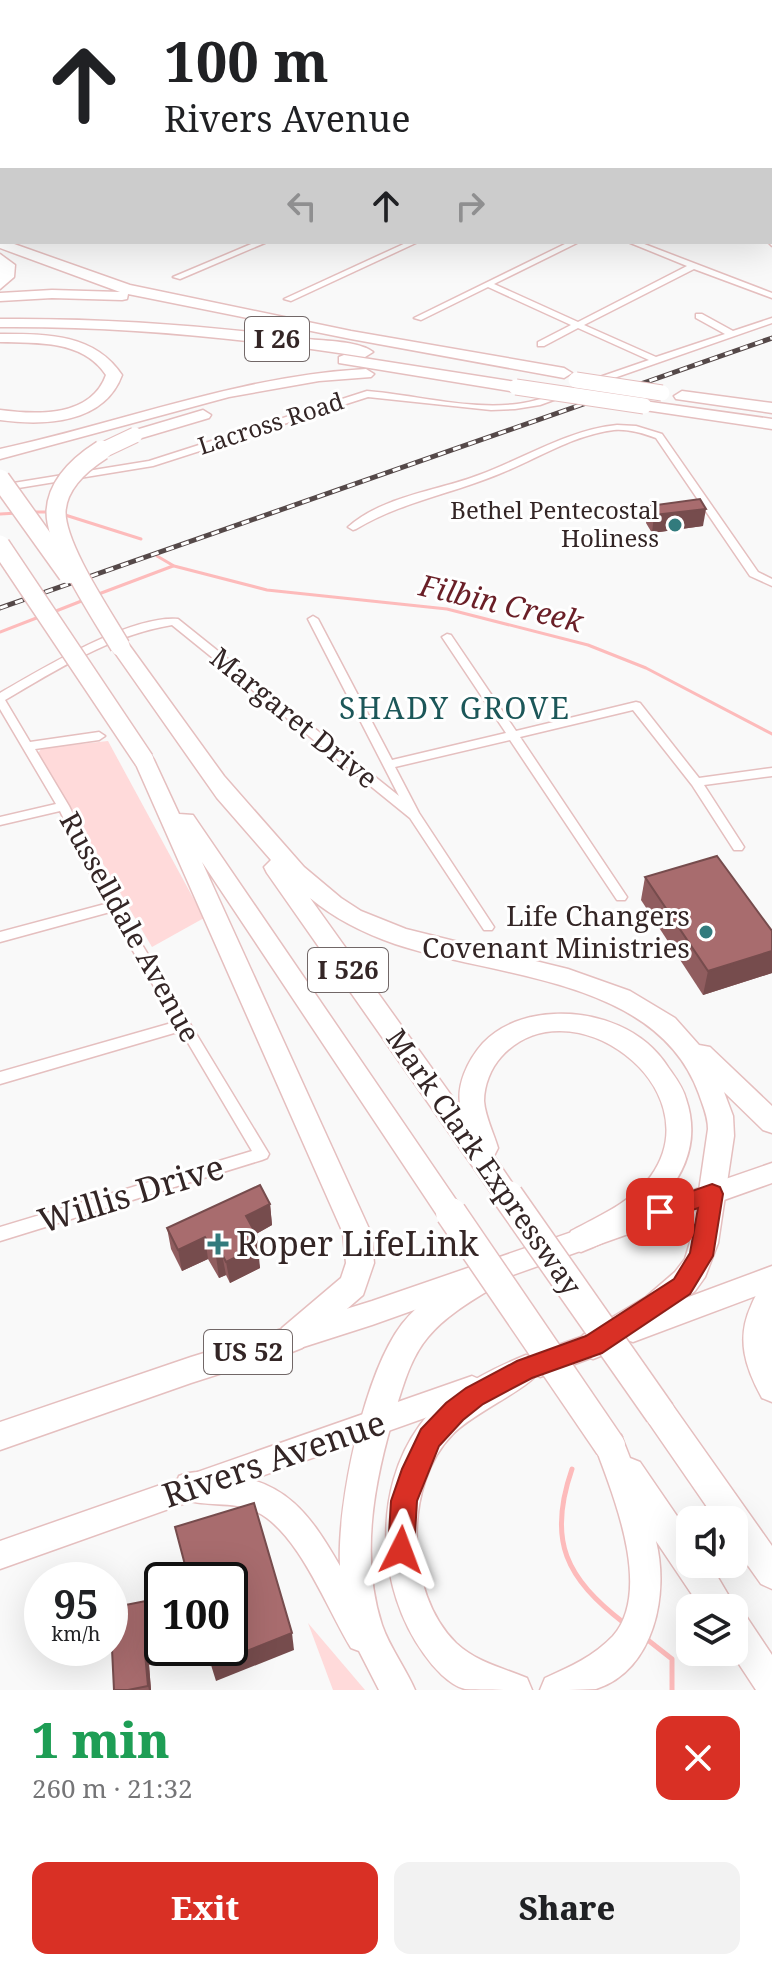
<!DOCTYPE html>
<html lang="en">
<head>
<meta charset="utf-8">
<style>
  body { margin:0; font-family:"Noto Serif",serif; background:#f2f2f2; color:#202124; height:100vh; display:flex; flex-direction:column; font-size:30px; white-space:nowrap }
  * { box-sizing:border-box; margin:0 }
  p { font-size:26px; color:#757577 }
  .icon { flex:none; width:44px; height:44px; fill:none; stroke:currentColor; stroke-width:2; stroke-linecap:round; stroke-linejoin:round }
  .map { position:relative; height:1690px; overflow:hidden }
  .panel { display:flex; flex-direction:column; background:#fff; flex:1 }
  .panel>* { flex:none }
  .guide { position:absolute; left:0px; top:0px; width:772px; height:244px; box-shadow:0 8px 32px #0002; background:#fff; color:#202124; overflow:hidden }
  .controls { position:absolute; left:676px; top:1506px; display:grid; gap:16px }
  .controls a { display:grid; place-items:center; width:72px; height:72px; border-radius:16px; background:#fff; box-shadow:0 8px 32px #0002; font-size:40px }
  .speed { position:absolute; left:24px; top:1562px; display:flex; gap:16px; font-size:40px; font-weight:700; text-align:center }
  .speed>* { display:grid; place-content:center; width:104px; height:104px; border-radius:50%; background:#fff; box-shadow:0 8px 32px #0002; line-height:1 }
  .speed small { font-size:20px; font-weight:400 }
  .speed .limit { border:4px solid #111; border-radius:12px; background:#fff; color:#111 }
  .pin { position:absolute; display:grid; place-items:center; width:68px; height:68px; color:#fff; margin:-34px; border-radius:16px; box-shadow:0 4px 12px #0006 }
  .me { position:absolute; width:88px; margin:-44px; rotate:3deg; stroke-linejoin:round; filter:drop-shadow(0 0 6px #0008) }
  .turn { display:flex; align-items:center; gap:28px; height:168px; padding:0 32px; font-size:36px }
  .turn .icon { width:104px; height:104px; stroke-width:2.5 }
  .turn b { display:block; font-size:56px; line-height:68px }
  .lanes { display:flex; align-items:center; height:76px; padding:0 32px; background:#0003; justify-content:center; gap:40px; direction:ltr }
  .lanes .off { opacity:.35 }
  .round { display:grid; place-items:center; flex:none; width:84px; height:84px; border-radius:16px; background:#f2f2f2 }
  .summary { display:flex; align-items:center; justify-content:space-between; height:136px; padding:0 32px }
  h1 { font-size:48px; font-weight:800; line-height:60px; color:#1e9e55 }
  .cta { display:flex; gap:16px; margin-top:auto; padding:16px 32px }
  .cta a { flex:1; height:92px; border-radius:16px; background:#d93025; color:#fff; font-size:32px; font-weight:800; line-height:92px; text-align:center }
  .cta a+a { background:#f2f2f2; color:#202124 }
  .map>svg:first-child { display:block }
  .green { fill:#ffdada }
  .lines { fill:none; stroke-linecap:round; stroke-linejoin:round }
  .stream-far1 { stroke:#fdbbbb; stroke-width:3 }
  .stream { stroke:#fdbbbb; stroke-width:5 }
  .street-casing { stroke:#e5bfbf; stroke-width:3 }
  .secondary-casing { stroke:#e5bfbf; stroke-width:3 }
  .primary-casing { stroke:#e5bfbf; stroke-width:3 }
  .highway-casing { stroke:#e5bfbf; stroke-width:3 }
  .street { fill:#fff; fill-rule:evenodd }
  .secondary { fill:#fff; fill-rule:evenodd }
  .primary { fill:#fff; fill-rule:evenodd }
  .highway { fill:#fff; fill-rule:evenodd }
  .rail-casing { stroke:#554949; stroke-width:5 }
  .rail { stroke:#fff; stroke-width:3; stroke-dasharray:8; stroke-linecap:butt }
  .highway-bridge-far2-casing { stroke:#e5bfbf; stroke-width:17; stroke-linecap:butt }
  .highway-bridge-far1-casing { stroke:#e5bfbf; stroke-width:22; stroke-linecap:butt }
  .highway-bridge-casing { stroke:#e5bfbf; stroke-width:33; stroke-linecap:butt }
  .highway-bridge-far2 { stroke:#fff; stroke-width:15 }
  .highway-bridge-far1 { stroke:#fff; stroke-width:19 }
  .highway-bridge { stroke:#fff; stroke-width:30 }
  .wall { fill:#905d5f }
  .shaded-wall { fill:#764c4d }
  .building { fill:#a86c6e; stroke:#764c4d; stroke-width:2 }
  .route { fill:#d93025; stroke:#8d1f18; stroke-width:2 }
  .poi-dot { fill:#327b7d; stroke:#fff; stroke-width:3 }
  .labels { text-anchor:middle; stroke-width:6; stroke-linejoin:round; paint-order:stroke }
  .far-street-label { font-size:24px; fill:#342626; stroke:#fff }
  .far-poi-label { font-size:24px; fill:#342626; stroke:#fff; text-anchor:end }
  .shield { fill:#fff; stroke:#716767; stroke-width:2 }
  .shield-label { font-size:26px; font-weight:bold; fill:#342626 }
  .street-label { font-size:28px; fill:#342626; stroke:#fff }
  .poi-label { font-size:28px; fill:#342626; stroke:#fff; text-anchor:end }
  .water-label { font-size:30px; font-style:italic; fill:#6a1f27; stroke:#fff }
  .neighbourhood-label { font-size:30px; letter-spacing:2px; fill:#1c5759; stroke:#fff }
  .near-street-label { font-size:34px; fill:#342626; stroke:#fff }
  .near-poi-label { font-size:34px; fill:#342626; stroke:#fff; text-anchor:start }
</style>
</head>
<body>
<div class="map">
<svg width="772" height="1690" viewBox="0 0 772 1690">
  <rect width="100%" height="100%" fill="#f9f9f9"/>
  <g class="green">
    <path d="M108,741L204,918L152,947L38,753L42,748Z"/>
    <path d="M308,1623L365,1690H333Z"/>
  </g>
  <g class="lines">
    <g class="stream-far1">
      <path d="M30,512H49"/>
      <path d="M0,514L18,513"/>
      <path d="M62,514L141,539"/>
      <path d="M157,556L174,566L267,590L447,609L588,645L646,668L772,734"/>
      <path d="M96,595L173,566"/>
      <path d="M51,613L84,600"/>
      <path d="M0,632L39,617"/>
    </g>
    <g class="stream">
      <path d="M572,1469C547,1541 566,1578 624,1623"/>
      <path d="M644,1637L672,1659V1690"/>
    </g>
    <defs>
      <g id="street">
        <rect x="770" y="152" width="2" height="4"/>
        <path d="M770,236H772V246L768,242H770Z"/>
        <path d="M256,242H267L180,279L173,277Z"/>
        <path d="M408,242H418L291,301L284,299Z"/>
        <path d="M569,242H579L494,284L578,322L687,266L628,242H639L772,293V298L694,269L584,325L656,357L725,334L696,318V314H702L733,331L772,318V323L594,385L591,384V380L649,360L578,328L544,346H538V342L571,325L488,287L421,320L414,318Z"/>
        <path d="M367,391C416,395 468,410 517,404C534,402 550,396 566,391L570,394L540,405L515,409L491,410L368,397L153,466L0,491L1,485L149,461Z"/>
        <path d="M617,425L636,426L662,434L758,572L772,579V586L750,576L656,438C642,433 629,429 614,430C573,435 537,459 499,474C451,494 401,502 356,529L353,530L348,527C383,496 437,491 479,475C525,458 568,430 617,425Z"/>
        <path d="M313,616L318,619L392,760L506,733L442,637L447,634L451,635L516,731L636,702L640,703L699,778L772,768V776L704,785L744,847L742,850H734L692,785L633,710L520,737L625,894L627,897L625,900H617L510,740L395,767L419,813L492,924L494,927L492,930H484L410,818L172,625C111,635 58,669 5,700L30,742L99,732L105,736L99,740L35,749L69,806L118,905L269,1154L267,1158L262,1160L0,1241V1227L252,1151L181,1031L0,1084V1072L175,1022L110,912L0,942V932L105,904L60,811L0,825V817L56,804L0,709V693C42,669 130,615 178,619L399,796L308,619Z"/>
      </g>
      <g id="secondary">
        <path d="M770,87L772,88V94L770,93Z"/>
        <rect x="0" y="189" width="2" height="6"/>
      </g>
      <g id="primary">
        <path d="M772,1163V1183L372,1325L191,1383L0,1450V1422L191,1357L372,1301Z"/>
        <path d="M772,1266V1290L633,1342L624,1339L620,1330L624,1321Z"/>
        <path d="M603,1329L612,1332L616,1341L612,1350L540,1377L531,1373L527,1364L531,1355Z"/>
        <path d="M472,1376L481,1380L485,1389L481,1398L0,1569V1541Z"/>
      </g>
      <g id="highway">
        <path d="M0,239L130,285L351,331L564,368L572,373L564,378L351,339L128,294L127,299L122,300L52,298L0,301V293L52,290L120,292L0,248Z"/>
        <path d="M0,254L15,265L14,277L0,289Z"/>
        <path d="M0,319C103,318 205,325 307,339C325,341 359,341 373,352L365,357C244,338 123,326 0,327Z"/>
        <path d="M0,334C46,334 94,333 122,375C104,424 44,426 0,420V410C38,415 91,417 106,375C83,340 38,343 0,342Z"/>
        <path d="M344,355L516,382L524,387L516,392L339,363V357Z"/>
        <path d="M366,369L374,374L371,377L319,381L229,397L0,459V449C123,422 239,376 366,369Z"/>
        <path d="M682,391L772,403V413L676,399L674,396Z"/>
        <path d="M644,401L772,419V429L638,409V403Z"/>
        <path d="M203,410L211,415L209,418L135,440L127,435L129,432Z"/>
        <path d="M120,640L127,642L224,776L304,867L341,898L361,911L406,929L568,969L630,991L675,1018L699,1045L710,1047L772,1106V1133L763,1130L724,1092L733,1116L734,1136L718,1243L705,1277L695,1291L666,1315L603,1355L593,1359L583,1355L579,1345L583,1335L646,1297L675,1272L685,1259L693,1232L708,1129C708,1116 703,1106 699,1094C657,977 496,978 395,944C364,933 335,919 310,898L461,1109C455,1086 468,1060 483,1043C501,1024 528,1015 554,1014C598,1012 644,1029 668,1067C675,1077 683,1087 686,1099C711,1172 642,1230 581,1252L571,1249L567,1240L571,1231C599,1216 632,1202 651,1176C714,1087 569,981 501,1057C491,1068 484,1085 484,1101C485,1116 494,1134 498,1148L494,1156L521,1196L517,1204L508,1208L499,1204L267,873L264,867L271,860L217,798L113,650L110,646L113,642Z"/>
        <path d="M144,753L151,755L154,760L179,814L193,815L465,1213L461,1221L451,1225L441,1221L202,862L371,1233L374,1263L363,1295L302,1348L292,1352L282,1348L278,1338L282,1328L341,1278L346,1263L343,1233L134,760L137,755Z"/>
        <path d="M497,1257L507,1261L511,1270L507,1279C480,1296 449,1312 428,1337C411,1357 404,1383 396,1408C375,1477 359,1554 382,1625C390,1648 405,1667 415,1690H379L359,1651L351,1648C327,1609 299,1533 257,1512C233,1500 204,1508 179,1498L175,1487L179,1476C193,1470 207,1472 222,1474C286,1480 310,1514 340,1566C337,1503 364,1374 402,1324C424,1296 464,1270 497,1257Z"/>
        <path d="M772,1283V1402L762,1398C745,1367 736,1339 751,1306C756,1294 760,1287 772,1283Z"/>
        <path d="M526,1355L536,1359L541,1369C533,1387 473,1413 453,1434C403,1484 405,1593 456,1643C478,1663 501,1667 527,1678L532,1690C512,1690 484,1690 465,1689C449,1685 433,1667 424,1654C377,1589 372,1491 420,1425C444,1393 489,1370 526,1355Z"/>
        <path d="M660,1398L671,1403L772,1546V1589L761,1584L734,1546V1520H716L649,1423L645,1413L649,1403Z"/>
        <path d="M610,1431L621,1435L630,1458L640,1462L690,1535V1564H710L736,1608L735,1612L746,1616L772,1655V1690H756L731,1652H734V1608H701L656,1541C669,1593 655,1670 596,1689C580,1690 557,1690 540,1690L545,1678C570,1667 594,1656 613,1636C653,1590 613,1495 595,1446L599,1435Z"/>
      </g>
    </defs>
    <use href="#street" class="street-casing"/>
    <use href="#secondary" class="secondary-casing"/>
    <use href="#primary" class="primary-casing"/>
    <use href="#highway" class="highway-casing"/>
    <use href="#street" class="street"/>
    <use href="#secondary" class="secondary"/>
    <use href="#primary" class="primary"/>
    <use href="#highway" class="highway"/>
    <defs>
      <path id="rail" d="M0,608L772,338"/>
    </defs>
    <use href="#rail" class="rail-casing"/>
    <use href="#rail" class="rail"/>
    <defs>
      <g id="highway-bridge-far2">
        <path d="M576,380L662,393"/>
        <path d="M516,387L644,406"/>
        <path d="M99,452L135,435"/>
      </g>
      <g id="highway-bridge-far1">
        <path d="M102,450C80,464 57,485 56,512C56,548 102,615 120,646"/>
        <path d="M0,479L68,574"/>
        <path d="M0,545L144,760"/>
      </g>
      <g id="highway-bridge">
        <path d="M508,1196L660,1413"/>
        <path d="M451,1213L610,1446"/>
      </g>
    </defs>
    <use href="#highway-bridge-far2" class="highway-bridge-far2-casing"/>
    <use href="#highway-bridge-far1" class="highway-bridge-far1-casing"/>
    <use href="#highway-bridge" class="highway-bridge-casing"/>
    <use href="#highway-bridge-far2" class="highway-bridge-far2"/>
    <use href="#highway-bridge-far1" class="highway-bridge-far1"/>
    <use href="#highway-bridge" class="highway-bridge"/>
  </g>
  <g class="wall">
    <path d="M649,506L703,526L652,533L646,523Z"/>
    <path d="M645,877L772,931V973L703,995L641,900Z"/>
    <path d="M270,1204L272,1225L256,1234L260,1258L258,1259L260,1268L230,1283L226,1275L219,1278L208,1259L182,1271L171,1249L167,1228Z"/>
    <path d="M156,1612L160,1663L149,1665L151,1690H114Z"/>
  </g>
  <g class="shaded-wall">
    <path d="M706,509L703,526L652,533L654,515Z"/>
    <path d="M772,951V973L703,995L708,971Z"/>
    <path d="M270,1204L272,1225L249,1238L246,1216Z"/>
    <path d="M257,1236L260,1268L230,1283L226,1262Z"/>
    <path d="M205,1237L208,1259L182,1271L178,1250Z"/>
    <path d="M222,1254L226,1275L219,1278L216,1256Z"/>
    <path d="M151,1600L156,1612L160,1663L156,1651Z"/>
    <path d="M292,1633L294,1650L216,1681L211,1665Z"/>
    <path d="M145,1653L149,1665L151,1690H149L148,1686Z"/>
  </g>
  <g class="building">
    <path d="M700,499L706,509L654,515L649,506Z"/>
    <path d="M717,856L772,931V951L708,971L645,877Z"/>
    <path d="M260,1185L270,1204L246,1216L257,1236L253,1239L257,1247L226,1262L222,1254L216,1256L205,1237L178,1250L167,1228Z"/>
    <path d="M254,1503L292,1633L211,1665L207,1648H230V1580H189L175,1527Z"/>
    <path d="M151,1600L156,1651L145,1653L148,1686L128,1690H114L110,1608Z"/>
  </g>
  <path class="route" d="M712,1184L720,1187L723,1194L713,1256L690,1294L602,1353L532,1378L483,1404L463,1420L439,1446L417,1501L414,1550L410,1559L401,1563L392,1559L388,1550L391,1501L402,1469L421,1429L446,1403L466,1388L517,1361L586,1336L674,1279L690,1253L698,1208L660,1222L652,1219L648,1212L652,1205Z"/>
  <g class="poi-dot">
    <circle cx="675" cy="525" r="8"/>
    <circle cx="706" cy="932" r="8"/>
    <path d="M214 1232h8v8h8v8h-8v8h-8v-8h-8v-8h8z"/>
  </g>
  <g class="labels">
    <g class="far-street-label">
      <text transform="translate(271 424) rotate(-18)" y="8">Lacross Road</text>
    </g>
    <g class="far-poi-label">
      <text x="659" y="519">Bethel Pentecostal<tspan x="659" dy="28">Holiness</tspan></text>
    </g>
    <g class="shield">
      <rect x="245" y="317" width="64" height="44" rx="6"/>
      <rect x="308" y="948" width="80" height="44" rx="6"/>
      <rect x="204" y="1330" width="88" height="44" rx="6"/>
    </g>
    <g class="shield-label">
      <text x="277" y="348">I 26</text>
      <text x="348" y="979">I 526</text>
      <text x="248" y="1361">US 52</text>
    </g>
    <g class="street-label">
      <text transform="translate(294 718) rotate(39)" y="10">Margaret Drive</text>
      <text transform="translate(130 927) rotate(61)" y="10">Russelldale Avenue</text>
      <text transform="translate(484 1162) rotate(55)" y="10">Mark Clark Expressway</text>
    </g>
    <g class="poi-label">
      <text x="690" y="926">Life Changers<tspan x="690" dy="32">Covenant Ministries</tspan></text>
    </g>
    <g class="water-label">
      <text transform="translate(501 604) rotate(13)" y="10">Filbin Creek</text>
    </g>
    <g class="neighbourhood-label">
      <text x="455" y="719">SHADY GROVE</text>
    </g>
    <g class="near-street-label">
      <text transform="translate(131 1194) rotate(-17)" y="12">Willis Drive</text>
      <text transform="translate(274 1459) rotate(-19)" y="12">Rivers Avenue</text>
    </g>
    <g class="near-poi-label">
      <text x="236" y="1256">Roper LifeLink</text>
    </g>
  </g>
</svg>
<div class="controls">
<a><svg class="icon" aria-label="sound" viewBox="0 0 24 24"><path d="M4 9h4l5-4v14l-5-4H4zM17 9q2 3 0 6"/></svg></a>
<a><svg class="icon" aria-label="layers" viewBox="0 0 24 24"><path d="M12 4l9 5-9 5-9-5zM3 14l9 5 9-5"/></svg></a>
</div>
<div class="speed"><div>95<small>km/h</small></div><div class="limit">100</div></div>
<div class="pin" style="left:660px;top:1212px;background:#d93025"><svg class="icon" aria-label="arrive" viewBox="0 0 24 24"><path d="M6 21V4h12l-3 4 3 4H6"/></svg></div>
<svg class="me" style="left:401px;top:1550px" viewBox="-20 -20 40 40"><path d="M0-17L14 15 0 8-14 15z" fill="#d93025" stroke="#fff" stroke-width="4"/></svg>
<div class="guide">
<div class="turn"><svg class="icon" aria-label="ahead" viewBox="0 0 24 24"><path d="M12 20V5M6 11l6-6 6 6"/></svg><div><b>100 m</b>Rivers Avenue</div></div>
<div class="lanes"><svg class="icon off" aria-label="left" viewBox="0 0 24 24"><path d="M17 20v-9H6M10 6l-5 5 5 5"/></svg><svg class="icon" aria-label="ahead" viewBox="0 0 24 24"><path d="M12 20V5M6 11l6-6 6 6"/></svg><svg class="icon off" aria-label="right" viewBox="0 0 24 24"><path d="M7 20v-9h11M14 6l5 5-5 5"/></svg></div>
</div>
</div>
<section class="panel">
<div class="summary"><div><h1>1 min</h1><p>260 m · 21:32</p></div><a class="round" style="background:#d93025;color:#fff"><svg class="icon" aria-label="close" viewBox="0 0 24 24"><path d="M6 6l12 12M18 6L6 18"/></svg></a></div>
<div class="cta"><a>Exit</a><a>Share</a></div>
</section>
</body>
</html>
